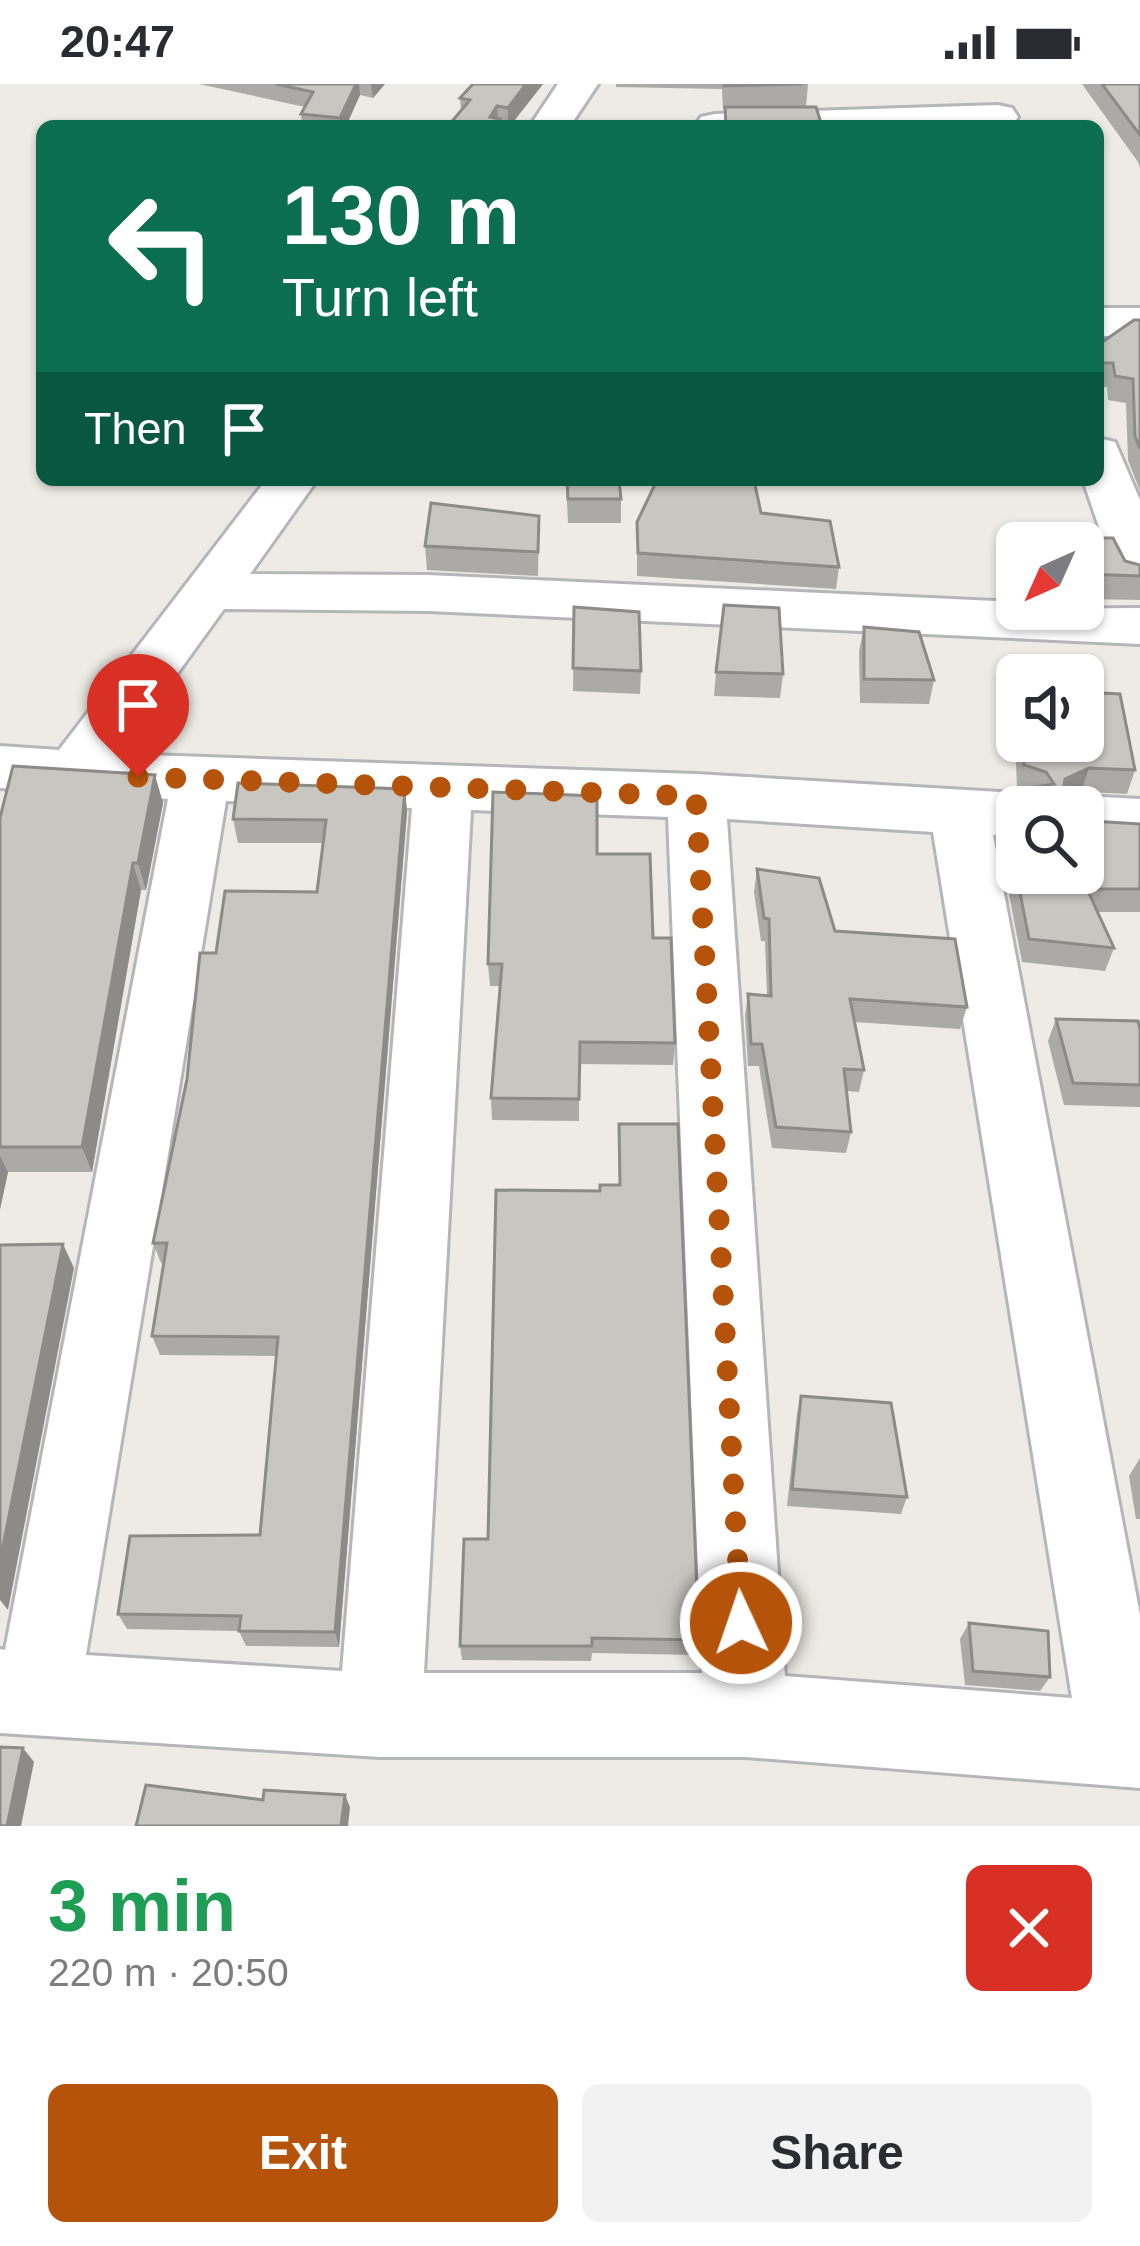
<!DOCTYPE html>
<html lang="en">
<head>
<meta charset="utf-8">
<style>
  body { margin:0; font-family:Arial,sans-serif; background:#f2f2f3; color:#2b2b33; height:100vh; display:flex; flex-direction:column; font-size:45px; white-space:nowrap }
  * { box-sizing:border-box; margin:0 }
  p { font-size:39px; color:#7c7c81 }
  .icon { flex:none; width:66px; height:66px; fill:none; stroke:currentColor; stroke-width:2; stroke-linecap:round; stroke-linejoin:round }
  .map { position:relative; height:1742px; overflow:hidden }
  .side { display:flex; flex-direction:column; background:#fff; flex:1 }
  .side>* { flex:none }
  .top-card { position:absolute; left:36px; top:36px; width:1068px; height:366px; border-radius:18px; box-shadow:0 3px 9px #0004; background:#0b6e4f; color:#fff; overflow:hidden }
  .needle { width:78px; rotate:225deg }
  .controls { position:absolute; left:996px; top:438px; display:grid; gap:24px }
  .controls a { display:grid; place-items:center; width:108px; height:108px; border-radius:18px; background:#fff; box-shadow:0 3px 9px #0004; font-size:60px }
  .pin { position:absolute; display:grid; place-items:center; width:102px; height:102px; color:#fff; margin:-123px -51px; border-radius:50% 50% 50% 0; rotate:-45deg; box-shadow:0 0 12px #0007 }
  .pin .icon { rotate:45deg }
  .me { position:absolute; width:132px; margin:-66px; rotate:357deg; stroke-linejoin:round; filter:drop-shadow(0 0 9px #0008) }
  .turn { display:flex; align-items:center; gap:42px; height:252px; padding:0 48px; font-size:54px }
  .turn .icon { width:156px; height:156px; stroke-width:2.5 }
  .turn b { display:block; font-size:84px; line-height:102px }
  .then { display:flex; align-items:center; height:114px; padding:0 48px; background:#0003; gap:24px; font-size:45px }
  .round { display:grid; place-items:center; flex:none; width:126px; height:126px; border-radius:18px; background:#f2f2f3 }
  .overview { display:flex; align-items:center; justify-content:space-between; height:204px; padding:0 48px }
  h1 { font-size:72px; font-weight:700; line-height:90px; color:#1e9e55 }
  .primary-button { display:flex; gap:24px; margin-top:auto; padding:24px 48px }
  .primary-button a { flex:1; height:138px; border-radius:18px; background:#b45309; color:#fff; font-size:48px; font-weight:700; line-height:138px; text-align:center }
  .primary-button a+a { background:#f2f2f3; color:#2b2b33 }
  .status { display:flex; justify-content:space-between; align-items:center; height:84px; padding:0 60px; background:#fff; direction:ltr }
  .status svg { height:33px; fill:currentColor }
  .map>svg:first-child { display:block }
  .lines { fill:none; stroke-linecap:round; stroke-linejoin:round }
  .minor-casing { stroke:#b4b6b9; stroke-width:6 }
  .minor { fill:#fff; fill-rule:evenodd }
  .wall { fill:#acaaa6 }
  .shaded-wall { fill:#8c8b87 }
  .building { fill:#c8c6c1; stroke:#8c8b87; stroke-width:3 }
  .route { stroke:#b45309; stroke-width:21; stroke-dasharray:0 37.8 }
</style>
</head>
<body>
<div class="status"><b>20:47</b><svg viewBox="0 0 49 12"><path d="M0 12V9h3v3zM5 12V6h3v6zM10 12V3h3v9zM15 12V0h3v12zM26 1h20v11H26zM47 4h2v5h-2z"/></svg></div>
<div class="map">
<svg width="1140" height="1742" viewBox="0 0 1140 1742">
  <rect width="100%" height="100%" fill="#edebe4"/>
  <g class="lines">
    <defs>
      <g id="minor">
        <path d="M558,0H598L570,42H530Z"/>
        <path d="M998,21L1012,24L1018,33L1012,42H695L701,33L715,30Z"/>
        <rect x="1098" y="224" width="42" height="28"/>
        <path d="M1098,354L1115,358L1140,416V504L1121,499L1114,487L1083,396H1098Z"/>
        <path d="M266,396H317L250,490L428,491L1017,518V525L1140,524V560L428,527L224,525L119,670L696,690L1017,709L1038,716L1042,723H1017V753L993,751L1140,1531V1704L746,1673H380L0,1649V1565L5,1566L168,715L0,704V662L59,666ZM226,717L412,724L342,1587L86,1571ZM471,726L668,733L702,1589H424ZM727,735L933,748L1072,1614L785,1592Z"/>
        <path d="M1083,712L1140,715V759L1083,756V723H1060Z"/>
      </g>
    </defs>
    <use href="#minor" class="minor-casing"/>
    <use href="#minor" class="minor"/>
  </g>
  <g class="wall">
    <path d="M199,0H385L373,14L360,11L346,42H302L301,30L305,23Z"/>
    <path d="M543,0L510,42H448L461,27L460,14Z"/>
    <path d="M616,0H808L806,23L822,42H724L725,25H723L722,5L616,3Z"/>
    <path d="M1082,0H1140V84L1138,78Z"/>
    <path d="M1140,236V407L1128,376L1126,319L1108,316L1107,303H1098V261Z"/>
    <path d="M566,396H619L621,415V439H568Z"/>
    <path d="M539,432L538,492L427,486L425,462Z"/>
    <path d="M637,438L839,483L836,505L637,492Z"/>
    <path d="M1037,454H1113L1125,477L1140,481V516L1083,515V459H1036Z"/>
    <path d="M574,523L641,587L640,610L573,607Z"/>
    <path d="M864,543L934,596L929,620L860,619L859,567Z"/>
    <path d="M716,588L783,590L780,614L714,612Z"/>
    <path d="M1017,616V657H1083L1135,686L1127,710L1086,708V733L1091,737L1140,740V828H1097L1114,864L1105,887L1022,878L1009,811L1008,757L1015,733L1083,789L1027,723H1023L1027,708L1017,704L1014,629Z"/>
    <path d="M405,705L407,728L339,1563L246,1562L239,1547L127,1545L118,1530L260,1451L277,1272L160,1271L152,1252L164,1179H161L153,1159L216,869L317,808L323,759H238L233,735Z"/>
    <path d="M163,719L146,806H141L92,1088H8L0,1125V734Z"/>
    <path d="M597,770L653,854L675,959L673,981L579,980V1037L492,1036L491,1014L501,902H490L488,880Z"/>
    <path d="M757,785L835,847L967,923L960,945L854,938L864,986L859,1008L847,1007L851,1048L846,1069L772,1064L759,982H748L745,932L748,910L767,912L765,857H761L754,808Z"/>
    <path d="M1056,935L1140,946V1023L1064,1021L1048,957Z"/>
    <path d="M619,1040L699,1556L697,1571L592,1569L591,1577L462,1576L460,1562L488,1455L600,1107L619,1101Z"/>
    <path d="M801,1312L907,1413L901,1430L787,1422L797,1330Z"/>
    <path d="M1140,1374V1435H1136L1129,1392Z"/>
    <path d="M969,1539L1050,1593L1040,1607L965,1601L960,1555Z"/>
  </g>
  <g class="shaded-wall">
    <path d="M356,0H359L360,11L346,42H341L340,34Z"/>
    <path d="M371,0H385L373,14Z"/>
    <path d="M526,0H543L510,42H508V24Z"/>
    <path d="M497,22L498,38L500,35V42H490V33Z"/>
    <path d="M1089,684L1081,708L1058,719L1065,695Z"/>
    <path d="M155,691L163,719L146,806L138,779Z"/>
    <path d="M405,705L407,728L339,1563L335,1548Z"/>
    <path d="M133,779L141,806L92,1088L82,1063Z"/>
    <path d="M0,1072L8,1088L0,1125Z"/>
    <path d="M63,1160L74,1184L8,1526L0,1516V1477Z"/>
    <path d="M23,1664L34,1678L21,1742H7Z"/>
    <path d="M345,1711L350,1723L348,1742H341Z"/>
  </g>
  <g class="building">
    <path d="M276,0H356L340,34L301,30L313,8Z"/>
    <path d="M473,0H526L508,24L497,22L490,33L500,35L495,42H448L470,16L460,14Z"/>
    <path d="M724,0H803L724,2Z"/>
    <path d="M1102,0H1140V51Z"/>
    <path d="M725,23H816L822,42H726Z"/>
    <path d="M1134,236H1140V365L1135,352L1133,295L1115,292L1113,279H1098V261Z"/>
    <path d="M567,396H619L621,415H568Z"/>
    <path d="M657,396H754L761,429L830,437L839,483L638,469L637,438Z"/>
    <path d="M431,419L539,432L538,468L425,462Z"/>
    <path d="M1037,454H1113L1125,477L1140,481V492L1083,490V459H1038Z"/>
    <path d="M724,521L779,524L783,590L716,588Z"/>
    <path d="M574,523L639,528L641,587L573,584Z"/>
    <path d="M864,543L919,548L934,596L864,595Z"/>
    <path d="M1083,608L1120,610L1135,686L1089,684L1065,695L1064,702L1086,704V733L1091,737L1140,740V805H1087L1114,864L1029,855L1016,788L1015,733H1017V789H1083V723H1027L1028,704L1054,700L1046,688L1024,681L1023,657H1083Z"/>
    <path d="M13,682L155,691L138,779H133L82,1063H0V734Z"/>
    <path d="M238,699L405,705L335,1548L239,1547L241,1532L118,1530L130,1452L260,1451L278,1253L152,1252L167,1159H153L187,995L200,869H216L225,807L317,808L326,736L233,735Z"/>
    <path d="M493,708L597,712V770H650L653,854H671L675,959L580,958L579,1015L491,1014L502,880H488Z"/>
    <path d="M757,785L819,794L835,847L955,855L967,923L850,915L864,986L844,985L851,1048L776,1043L762,960H751L748,910L771,912L769,835L764,834Z"/>
    <path d="M1056,935L1138,937L1140,946V1001L1073,999Z"/>
    <path d="M619,1040H678L699,1556L592,1554V1562H460L464,1455H488L496,1106L600,1107V1101H620Z"/>
    <path d="M63,1160L0,1477V1161Z"/>
    <path d="M801,1312L891,1319L907,1413L792,1405Z"/>
    <path d="M969,1539L1048,1547L1050,1593L973,1587Z"/>
    <path d="M0,1663L23,1664L7,1742H0Z"/>
    <path d="M146,1701L263,1716L264,1706L345,1711L341,1742H136Z"/>
  </g>
  <g class="lines">
    <path class="route" d="M138,693L696,712L741,1539"/>
  </g>
</svg>
<div class="controls">
<a><svg class="needle" viewBox="-14 -14 28 28"><path d="M0-13l5 13h-10z" fill="#e53935"/><path d="M0 13l5-13h-10z" fill="#7c7c81"/></svg></a>
<a><svg class="icon" aria-label="sound" viewBox="0 0 24 24"><path d="M4 9h4l5-4v14l-5-4H4zM17 9q2 3 0 6"/></svg></a>
<a><svg class="icon" aria-label="search" viewBox="0 0 24 24"><circle cx="10" cy="10" r="6"/><path d="M15 15l6 6"/></svg></a>
</div>
<div class="pin" style="left:138px;top:693px;background:#d93025"><svg class="icon" aria-label="arrive" viewBox="0 0 24 24"><path d="M6 21V4h12l-3 4 3 4H6"/></svg></div>
<svg class="me" style="left:741px;top:1539px" viewBox="-20 -20 40 40"><circle r="17" fill="#b45309" stroke="#fff" stroke-width="3"/><path d="M0-11L8 9 0 5-8 9z" fill="#fff"/></svg>
<div class="top-card">
<div class="turn"><svg class="icon" aria-label="left" viewBox="0 0 24 24"><path d="M17 20v-9H6M10 6l-5 5 5 5"/></svg><div><b>130 m</b>Turn left</div></div>
<div class="then">Then<svg class="icon" aria-label="arrive" viewBox="0 0 24 24"><path d="M6 21V4h12l-3 4 3 4H6"/></svg></div>
</div>
</div>
<section class="side">
<div class="overview"><div><h1>3 min</h1><p>220 m · 20:50</p></div><a class="round" style="background:#d93025;color:#fff"><svg class="icon" aria-label="close" viewBox="0 0 24 24"><path d="M6 6l12 12M18 6L6 18"/></svg></a></div>
<div class="primary-button"><a>Exit</a><a>Share</a></div>
</section>
</body>
</html>
